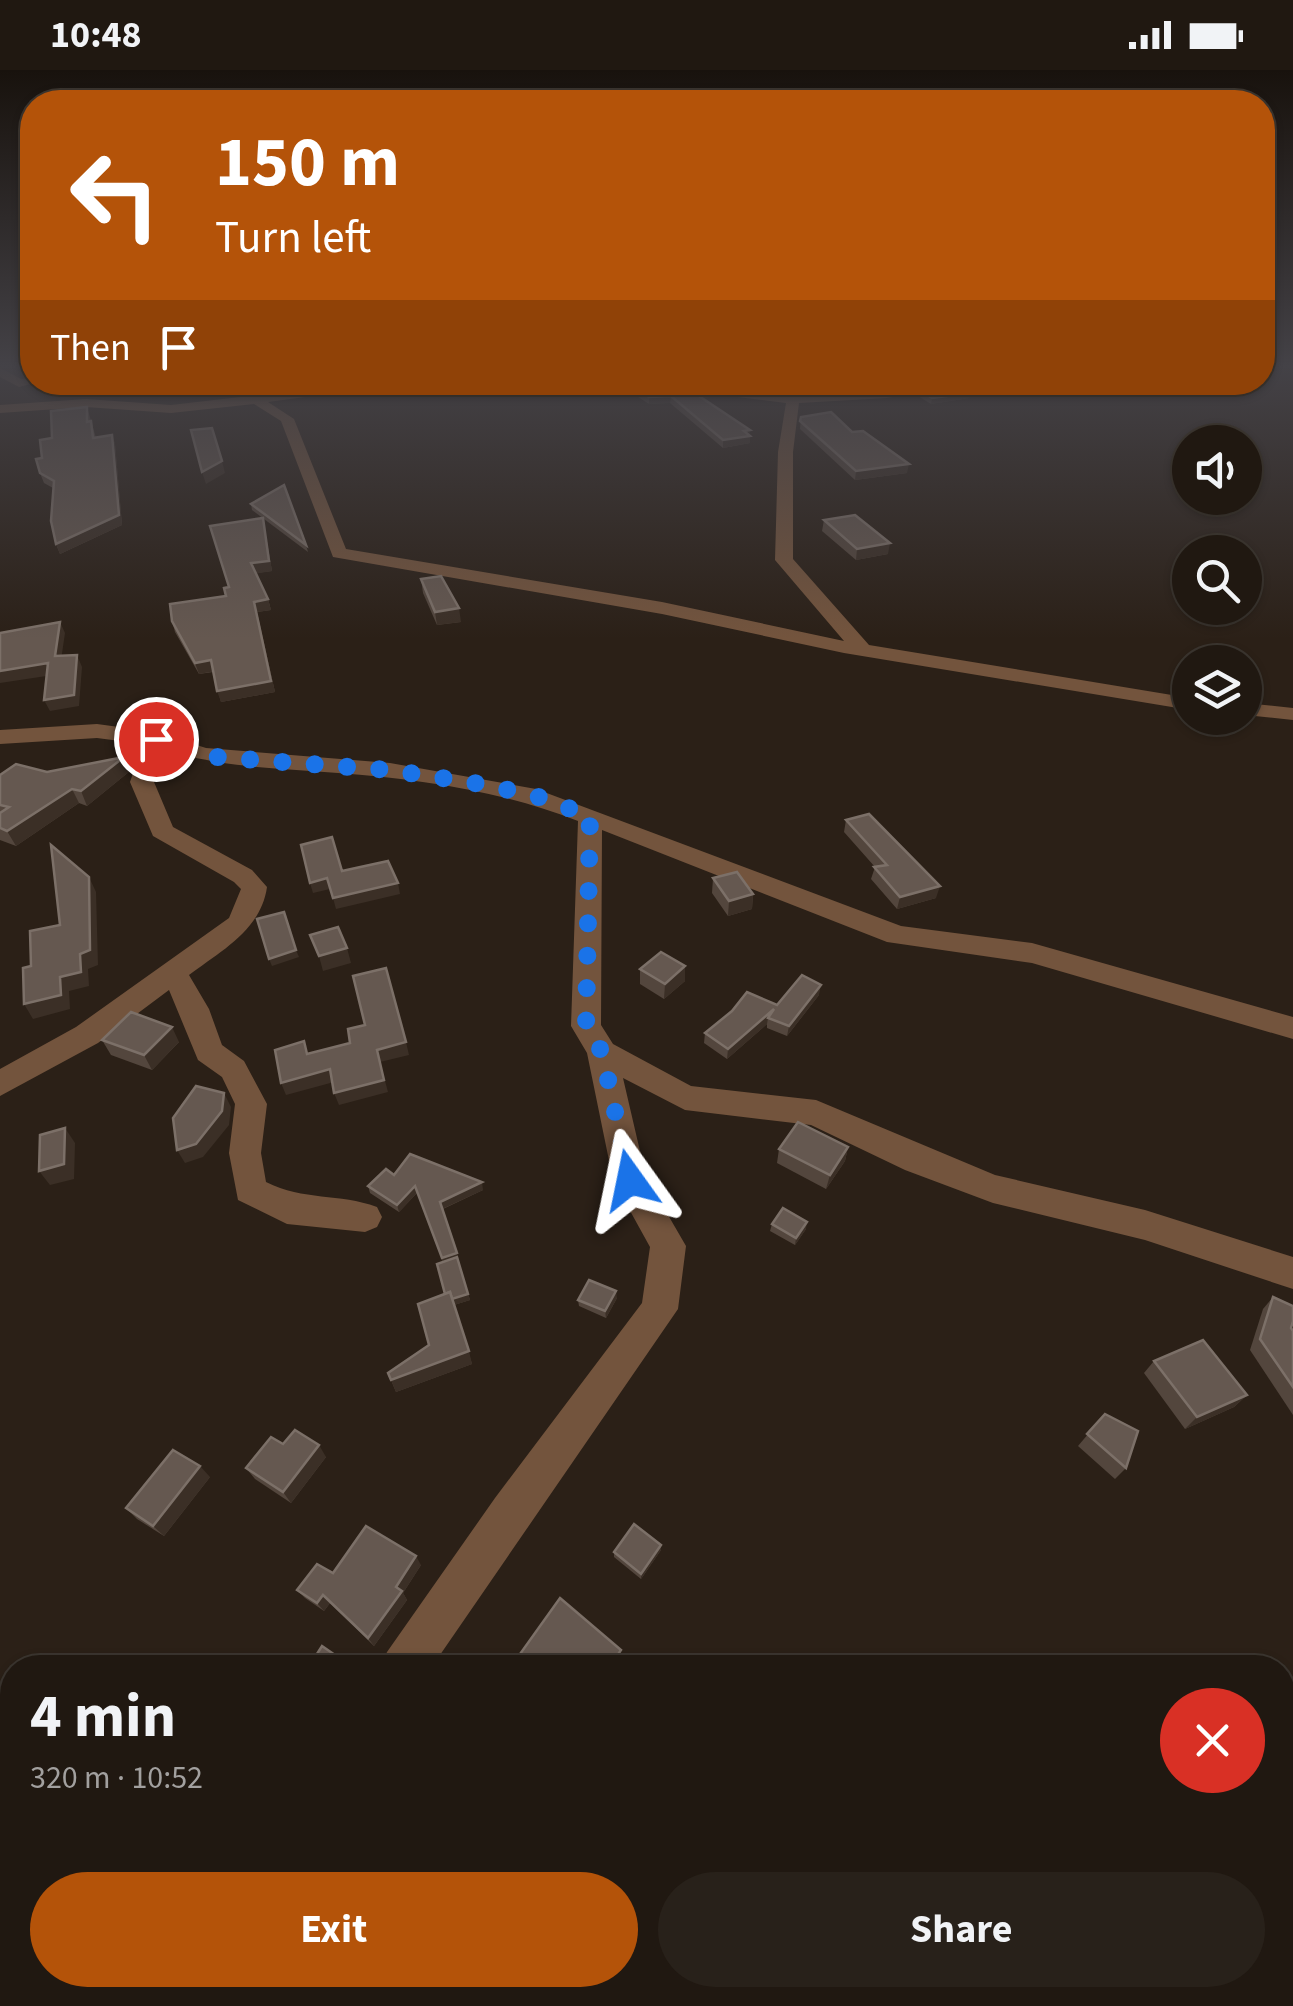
<!DOCTYPE html>
<html lang="en">
<head>
<meta charset="utf-8">
<style>
  body { margin:0; font-family:"Source Sans 3",sans-serif; background:#28211a; color:#f1f3f6; height:100vh; display:flex; flex-direction:column; font-size:38px; white-space:nowrap }
  * { box-sizing:border-box; margin:0 }
  p { font-size:32px; color:#a2a09f }
  .icon { flex:none; width:55px; height:55px; fill:none; stroke:currentColor; stroke-width:2; stroke-linecap:round; stroke-linejoin:round }
  .map { position:relative; flex:1; overflow:hidden }
  .drawer { position:absolute; left:0px; top:1585px; width:1295px; height:352px; display:flex; flex-direction:column; background:#201811; border-radius:40px 40px 0 0; box-shadow:0 2px 8px #0004,0 0 0 2px #3d3731 }
  .drawer>* { flex:none }
  .banner { position:absolute; left:20px; top:20px; width:1255px; height:305px; border-radius:40px; box-shadow:0 2px 8px #0004,0 0 0 2px #3d3731; background:#b45309; color:#fff; overflow:hidden }
  .buttons { position:absolute; left:1172px; top:355px; display:grid; gap:20px }
  .buttons a { display:grid; place-items:center; width:90px; height:90px; border-radius:50%; background:#201811; box-shadow:0 2px 8px #0004,0 0 0 2px #3d3731; font-size:50px }
  .pin { position:absolute; display:grid; place-items:center; width:85px; height:85px; color:#fff; margin:-42px; border:5px solid #fff; border-radius:50%; box-shadow:0 2px 10px #0007 }
  .me { position:absolute; width:110px; margin:-55px; rotate:348deg; stroke-linejoin:round; filter:drop-shadow(0 0 8px #0008) }
  .turn { display:flex; align-items:center; gap:35px; height:210px; padding:0 30px; font-size:45px }
  .turn .icon { width:130px; height:130px; stroke-width:2.5 }
  .turn b { display:block; font-size:70px; line-height:85px }
  .then { display:flex; align-items:center; height:95px; padding:0 30px; background:#0003; gap:20px; font-size:38px }
  .round { display:grid; place-items:center; flex:none; width:105px; height:105px; border-radius:52px; background:#28211a }
  .headline { display:flex; align-items:center; justify-content:space-between; height:170px; padding:0 30px }
  h1 { font-size:60px; font-weight:700; line-height:75px }
  .cta { display:flex; gap:20px; margin-top:auto; padding:20px 30px }
  .cta a { flex:1; height:115px; border-radius:60px; background:#b45309; color:#fff; font-size:40px; font-weight:700; line-height:115px; text-align:center }
  .cta a+a { background:#28211a; color:#f1f3f6 }
  .status { display:flex; justify-content:space-between; align-items:center; height:70px; padding:0 50px; background:#201811; direction:ltr }
  .status svg { height:28px; fill:currentColor }
  .map>svg:first-child { display:block }
  .lines { fill:none; stroke-linecap:round; stroke-linejoin:round }
  .minor { fill:#73543d; fill-rule:evenodd }
  .wall { fill:#53463d }
  .shaded-wall { fill:#3b2f26 }
  .building { fill:#655850; stroke:#7c7068; stroke-width:2.5 }
  .route { stroke:#1a73e8; stroke-width:18; stroke-dasharray:0 32.4 }
</style>
</head>
<body>
<div class="status"><b>10:48</b><svg viewBox="0 0 49 12"><path d="M0 12V9h3v3zM5 12V6h3v6zM10 12V3h3v9zM15 12V0h3v12zM26 1h20v11H26zM47 4h2v5h-2z"/></svg></div>
<div class="map">
<svg width="1293" height="1936" viewBox="0 0 1293 1936">
  <rect width="100%" height="100%" fill="#2b2017"/>
  <g class="lines">
    <g class="minor">
      <path d="M0,298L21,309L32,308V312H38L19,317L0,307Z"/>
      <path d="M246,312H260L262,325L370,312H416L268,332L294,349L346,479L662,532L844,571L775,490L778,382L786,333L713,324L670,312L818,325L967,312L887,328L799,333L793,382V489L869,575L1190,628V640L844,583L662,544L333,487L281,351L254,334L171,343L86,337L0,343V335L86,329L171,335L249,326Z"/>
      <path d="M1245,633L1293,638V650L1245,645Z"/>
      <path d="M97,654L156,662L206,678L390,693L536,719L901,856L1032,873L1293,947V969L1032,893L887,872L602,760L601,955L613,974L691,1016L816,1030L995,1105L1145,1140L1293,1187V1219L1145,1170L993,1133L905,1100L811,1055L685,1040L623,1008L646,1107L686,1176L678,1239L431,1598H380L387,1582L495,1428L642,1233L650,1177L613,1110L587,983L571,956L578,751C502,721 419,709 338,703C280,698 220,698 164,679L154,712L173,757L252,800L267,817C261,860 221,881 189,905L209,939L222,975L244,991L267,1034L261,1083L266,1112C304,1131 339,1123 377,1137L382,1147L377,1157L365,1162L287,1154L238,1130L229,1083L235,1034L222,1007L198,990L169,920L98,973L0,1026V999L76,957L229,848L241,819L234,812L153,766L130,712L143,674L97,668L0,674V660Z"/>
      <path d="M131,1925H189L185,1936H127Z"/>
      <path d="M224,1925H284L288,1936H228Z"/>
    </g>
  </g>
  <g class="wall">
    <path d="M621,312H683L710,320L709,327L701,328L750,360V373L723,378L670,333L649,334L621,316Z"/>
    <path d="M712,312H795L770,317Z"/>
    <path d="M919,320L970,323L969,328L931,334L918,326Z"/>
    <path d="M87,337L96,368L112,365L115,374L122,455L60,484L56,474L53,418L44,413L40,403L42,388L52,368Z"/>
    <path d="M801,347L852,362L907,403L855,410L800,359Z"/>
    <path d="M251,434L306,475L308,482L252,440Z"/>
    <path d="M263,448L272,501L256,503L268,529L271,540L257,542L275,622L221,632L213,602L199,604L175,562L172,551L226,526Z"/>
    <path d="M824,450L888,484L856,490L822,461Z"/>
    <path d="M421,509L461,552L437,555L423,523Z"/>
    <path d="M130,701L87,736L79,733L16,776L0,770V705L47,702Z"/>
    <path d="M846,750L936,828L897,839L871,809L875,797L844,762Z"/>
    <path d="M713,808L753,824L752,839L728,846L712,823Z"/>
    <path d="M685,896V911L664,929L640,914V899Z"/>
    <path d="M819,925L787,966L767,958V954L727,989L704,973L705,963L777,935Z"/>
    <path d="M102,970L179,972L152,1000L111,985Z"/>
    <path d="M848,1077L845,1091L826,1119L777,1093L779,1079Z"/>
    <path d="M394,1105L483,1120L443,1139L470,1230L454,1235L472,1294L396,1322L388,1303L429,1275L445,1224L443,1192L417,1123L399,1142L370,1123L368,1116Z"/>
    <path d="M772,1154L806,1159L795,1175L770,1161Z"/>
    <path d="M1273,1227L1293,1261V1345L1250,1280L1263,1239Z"/>
    <path d="M617,1228L606,1248L579,1236L578,1230Z"/>
    <path d="M1154,1291L1247,1325L1234,1337L1185,1359L1144,1303Z"/>
    <path d="M1105,1344L1126,1398L1115,1409L1078,1376Z"/>
    <path d="M283,1374L326,1387L291,1433L255,1409L246,1398Z"/>
    <path d="M210,1407L164,1466L137,1449L126,1438Z"/>
    <path d="M661,1480L641,1509L614,1487V1482Z"/>
    <path d="M421,1495L403,1523L407,1530L374,1576L330,1533L324,1541L305,1528L297,1520L333,1503Z"/>
  </g>
  <g class="shaded-wall">
    <path d="M301,312H338L302,316Z"/>
    <path d="M771,312H795L770,317Z"/>
    <path d="M710,320L709,327L693,329V322Z"/>
    <path d="M970,323L969,328L931,334L932,328Z"/>
    <path d="M671,326L670,333L649,334V327Z"/>
    <path d="M750,360V373L723,378V370Z"/>
    <path d="M112,365L115,374L122,455L60,484L56,474Z"/>
    <path d="M222,391L225,403L206,414L202,402Z"/>
    <path d="M909,394L907,403L855,410L856,401Z"/>
    <path d="M263,448L272,501L254,504L251,493Z"/>
    <path d="M890,473L888,484L856,490L857,479Z"/>
    <path d="M268,529L271,540L257,542L275,622L221,632L217,621L254,532Z"/>
    <path d="M459,538L461,552L437,555L435,542Z"/>
    <path d="M60,552L65,563L60,597L55,586Z"/>
    <path d="M77,585L82,597L79,636L50,641L44,630Z"/>
    <path d="M211,590L215,601L199,604L195,593Z"/>
    <path d="M48,593L53,605L0,613V601Z"/>
    <path d="M124,687L130,701L87,736L81,721Z"/>
    <path d="M72,719L79,733L16,776L7,761Z"/>
    <path d="M89,807L96,822L98,895L88,899L89,916L69,921L70,939L33,949L24,934L60,907L80,884Z"/>
    <path d="M327,808L330,819L313,823L310,813Z"/>
    <path d="M398,813L400,824L336,839L333,828Z"/>
    <path d="M940,816L936,828L897,839L900,827Z"/>
    <path d="M753,824L752,839L728,846L729,831Z"/>
    <path d="M347,878L351,893L323,901L319,886Z"/>
    <path d="M296,880L299,887L272,896L269,889Z"/>
    <path d="M685,896V911L664,929L665,914Z"/>
    <path d="M821,915L819,925L787,966L789,956Z"/>
    <path d="M774,939L768,948L767,954L727,989L728,979Z"/>
    <path d="M172,957L179,972L152,1000L144,985Z"/>
    <path d="M406,972L409,985L380,992L388,1022L339,1035L334,1023L377,980Z"/>
    <path d="M330,999L334,1012L286,1025L281,1013Z"/>
    <path d="M224,1023L231,1037L229,1055L203,1087L185,1093L177,1080Z"/>
    <path d="M65,1058L75,1073L74,1109L50,1115L39,1101Z"/>
    <path d="M848,1077L845,1091L826,1119L830,1105Z"/>
    <path d="M482,1112L483,1120L442,1139L440,1132Z"/>
    <path d="M415,1116L417,1123L399,1142L397,1135Z"/>
    <path d="M807,1152L806,1159L795,1175L796,1168Z"/>
    <path d="M457,1183L459,1190L444,1195L442,1188Z"/>
    <path d="M616,1221L617,1228L606,1248L605,1241Z"/>
    <path d="M468,1224L470,1230L448,1237L446,1231Z"/>
    <path d="M469,1281L472,1294L396,1322L391,1310Z"/>
    <path d="M1247,1325L1234,1337L1185,1359L1197,1347Z"/>
    <path d="M319,1375L326,1387L291,1433L283,1422Z"/>
    <path d="M200,1396L210,1407L164,1466L153,1456Z"/>
    <path d="M661,1475V1480L641,1509V1504Z"/>
    <path d="M416,1486L421,1495L403,1523L407,1530L374,1576L368,1568L396,1517Z"/>
    <path d="M323,1525L330,1533L324,1541L317,1533Z"/>
    <path d="M621,1580L622,1592L618,1598H609Z"/>
    <path d="M338,1587L342,1591L338,1598H331Z"/>
  </g>
  <g class="building">
    <path d="M626,312H683L710,320L693,322L750,360L744,361L750,366L723,370L671,326L649,327Z"/>
    <path d="M952,313L970,323L932,328L919,320Z"/>
    <path d="M87,337V352L91,351L93,368L112,365L119,445L56,474L51,451L54,411L40,403L36,389L42,388L40,370L52,368L51,341Z"/>
    <path d="M831,342L852,362L863,361L909,394L856,401L800,351L801,347Z"/>
    <path d="M212,358L222,391L202,402L191,360Z"/>
    <path d="M284,415L306,475L251,434Z"/>
    <path d="M855,445L890,473L857,479L824,450Z"/>
    <path d="M263,448L269,491L251,493L268,529L254,532L271,611L217,621L211,590L195,593L172,551L170,534L226,526L224,518L229,517L210,456Z"/>
    <path d="M441,506L459,538L435,542L421,509Z"/>
    <path d="M60,552L55,586L77,585L74,625L44,630L48,593L0,601V563Z"/>
    <path d="M124,687L81,721L72,719L7,761L0,758V743L9,737L0,735V705L16,694L47,702Z"/>
    <path d="M869,744L940,816L900,827L874,797L887,795L846,750Z"/>
    <path d="M332,767L342,801L388,791L398,813L333,828L327,808L310,813L301,775Z"/>
    <path d="M51,775L89,807L90,880L80,884L81,902L60,907L61,925L24,934L23,898L31,896L30,861L60,855Z"/>
    <path d="M737,802L753,824L729,831L713,808Z"/>
    <path d="M284,842L296,880L269,889L257,849Z"/>
    <path d="M338,857L347,878L319,886L310,865Z"/>
    <path d="M661,882L685,896L665,914L640,899Z"/>
    <path d="M386,898L406,972L377,980L384,1010L334,1023L330,999L281,1013L275,980L304,971L307,984L350,973L348,959L365,955L353,906Z"/>
    <path d="M802,905L821,915L789,956L768,948L774,939L728,979L705,963L732,941L747,922L777,935Z"/>
    <path d="M131,942L172,957L144,985L102,970Z"/>
    <path d="M196,1016L224,1023L222,1041L196,1074L177,1080L173,1048Z"/>
    <path d="M798,1052L848,1077L830,1105L779,1079Z"/>
    <path d="M65,1058L64,1094L39,1101L40,1065Z"/>
    <path d="M410,1084L482,1112L440,1132L457,1183L442,1188L415,1116L397,1135L368,1116L386,1099L394,1105Z"/>
    <path d="M783,1138L807,1152L796,1168L772,1154Z"/>
    <path d="M457,1187L468,1224L452,1229L450,1222L445,1224L437,1194Z"/>
    <path d="M589,1210L616,1221L605,1241L578,1230Z"/>
    <path d="M450,1222L469,1281L391,1310L388,1303L429,1275L418,1234Z"/>
    <path d="M1273,1227L1293,1236V1251L1291,1258L1293,1261V1317L1260,1269Z"/>
    <path d="M1203,1270L1247,1325L1197,1347L1154,1291Z"/>
    <path d="M1105,1344L1138,1361L1126,1398L1087,1364Z"/>
    <path d="M295,1360L319,1375L283,1422L246,1398L271,1367L283,1374Z"/>
    <path d="M173,1380L200,1396L153,1456L126,1438Z"/>
    <path d="M634,1454L661,1475L641,1504L614,1482Z"/>
    <path d="M366,1456L416,1486L396,1517L402,1521L368,1568L323,1525L317,1533L297,1520L317,1494L333,1503Z"/>
    <path d="M560,1528L621,1580L609,1598H510Z"/>
    <path d="M322,1576L338,1587L331,1598H308Z"/>
  </g>
  <linearGradient id="sky" x2="0" y2="1"><stop stop-color="#18120d"/><stop offset="0.52" stop-color="#444247"/><stop offset="1" stop-color="#444247" stop-opacity="0"/></linearGradient>
  <rect width="1293" height="569" fill="url(#sky)"/>
  <g class="lines">
    <path class="route" d="M156,669L203,686L390,700L481,714L536,726L590,746L586,956L602,982L630,1110"/>
  </g>
</svg>
<div class="buttons">
<a><svg class="icon" aria-label="sound" viewBox="0 0 24 24"><path d="M4 9h4l5-4v14l-5-4H4zM17 9q2 3 0 6"/></svg></a>
<a><svg class="icon" aria-label="search" viewBox="0 0 24 24"><circle cx="10" cy="10" r="6"/><path d="M15 15l6 6"/></svg></a>
<a><svg class="icon" aria-label="layers" viewBox="0 0 24 24"><path d="M12 4l9 5-9 5-9-5zM3 14l9 5 9-5"/></svg></a>
</div>
<div class="pin" style="left:156px;top:669px;background:#d93025"><svg class="icon" aria-label="arrive" viewBox="0 0 24 24"><path d="M6 21V4h12l-3 4 3 4H6"/></svg></div>
<svg class="me" style="left:630px;top:1110px" viewBox="-20 -20 40 40"><path d="M0-17L14 15 0 8-14 15z" fill="#1a73e8" stroke="#fff" stroke-width="4"/></svg>
<div class="banner">
<div class="turn"><svg class="icon" aria-label="left" viewBox="0 0 24 24"><path d="M17 20v-9H6M10 6l-5 5 5 5"/></svg><div><b>150 m</b>Turn left</div></div>
<div class="then">Then<svg class="icon" aria-label="arrive" viewBox="0 0 24 24"><path d="M6 21V4h12l-3 4 3 4H6"/></svg></div>
</div>
<section class="drawer">
<div class="headline"><div><h1>4 min</h1><p>320 m · 10:52</p></div><a class="round" style="background:#d93025;color:#fff"><svg class="icon" aria-label="close" viewBox="0 0 24 24"><path d="M6 6l12 12M18 6L6 18"/></svg></a></div>
<div class="cta"><a>Exit</a><a>Share</a></div>
</section>
</div>
</body>
</html>
